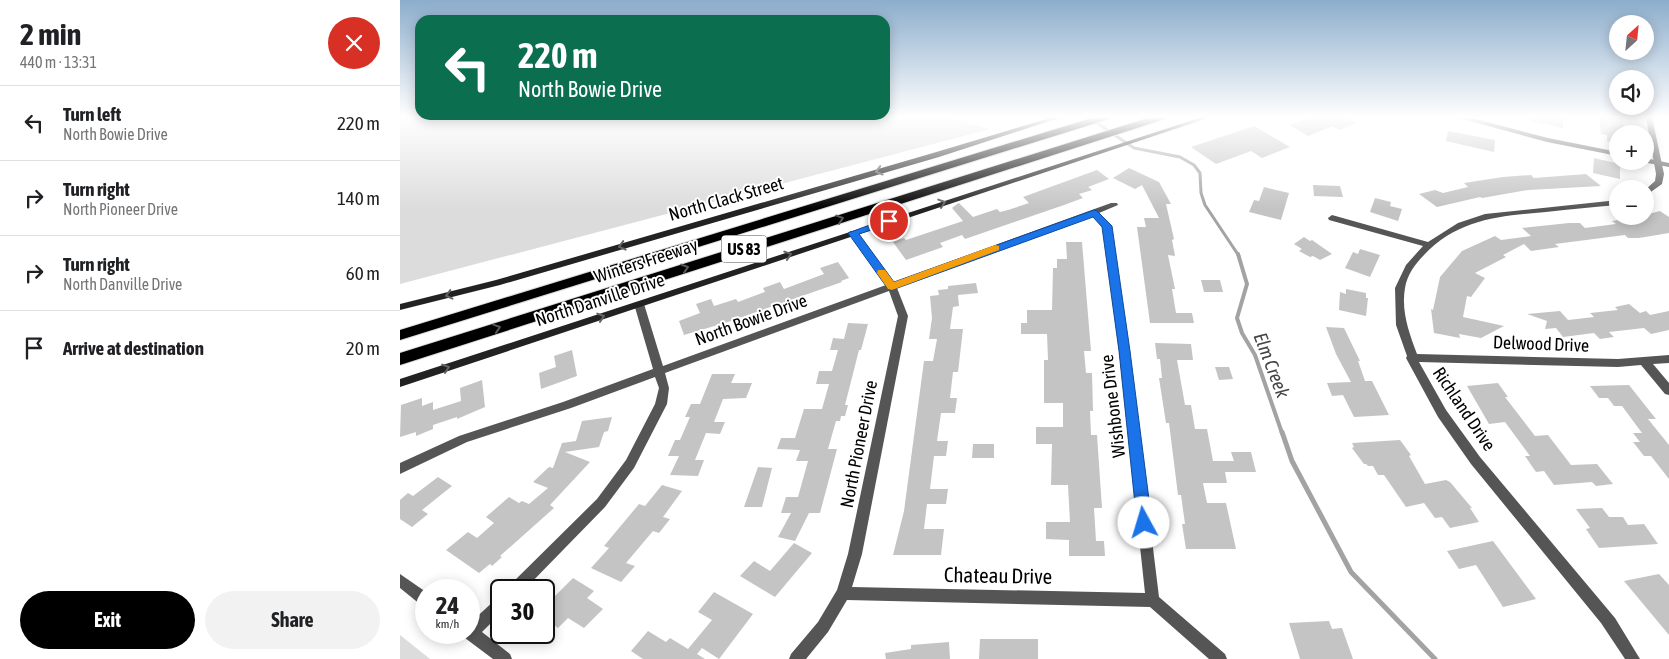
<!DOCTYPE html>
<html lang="en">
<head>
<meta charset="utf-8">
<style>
  body { margin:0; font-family:"Asap Condensed",sans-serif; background:#f2f2f2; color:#202124; height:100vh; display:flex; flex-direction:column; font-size:19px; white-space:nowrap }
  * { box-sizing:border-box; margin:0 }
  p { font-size:16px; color:#757577 }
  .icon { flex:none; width:28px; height:28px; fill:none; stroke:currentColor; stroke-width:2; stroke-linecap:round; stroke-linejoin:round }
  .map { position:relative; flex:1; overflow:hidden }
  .panel { display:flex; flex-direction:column; background:#fff; width:400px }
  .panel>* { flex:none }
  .hud { position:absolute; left:15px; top:15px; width:475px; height:105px; border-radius:15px; box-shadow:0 2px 12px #0003; background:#0b6e4f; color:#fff; overflow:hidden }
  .needle { width:32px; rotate:27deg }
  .fabs { position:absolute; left:1209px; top:15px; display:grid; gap:10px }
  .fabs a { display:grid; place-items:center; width:45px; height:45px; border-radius:50%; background:#fff; box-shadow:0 2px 12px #0003; font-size:25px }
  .speed { position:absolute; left:15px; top:579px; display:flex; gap:10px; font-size:25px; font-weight:700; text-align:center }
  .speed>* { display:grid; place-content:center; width:65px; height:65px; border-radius:50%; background:#fff; box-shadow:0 2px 12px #0003; line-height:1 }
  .speed small { font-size:12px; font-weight:400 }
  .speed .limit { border:2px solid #111; border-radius:8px; background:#fff; color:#111 }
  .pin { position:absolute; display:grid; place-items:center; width:42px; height:42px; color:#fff; margin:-21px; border:2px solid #fff; border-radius:50%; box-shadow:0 1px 5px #0007 }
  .me { position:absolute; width:55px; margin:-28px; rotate:354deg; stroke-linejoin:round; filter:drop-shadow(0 0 4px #0008) }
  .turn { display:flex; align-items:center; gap:18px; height:105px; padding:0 20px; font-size:22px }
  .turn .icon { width:65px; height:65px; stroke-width:2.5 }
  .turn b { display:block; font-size:35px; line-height:42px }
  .round { display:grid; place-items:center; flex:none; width:52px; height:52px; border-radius:26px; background:#f2f2f2 }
  .headline { display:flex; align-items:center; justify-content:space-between; height:85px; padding:0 20px }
  h1 { font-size:30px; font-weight:700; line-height:38px }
  .cta { display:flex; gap:10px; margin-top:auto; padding:10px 20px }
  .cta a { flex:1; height:58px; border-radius:30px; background:#000; color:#fff; font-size:20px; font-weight:700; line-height:58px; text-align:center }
  .cta a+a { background:#f2f2f2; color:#202124 }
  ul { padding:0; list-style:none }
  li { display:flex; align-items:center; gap:15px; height:75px; padding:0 20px; border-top:1px solid #e0e0e0 }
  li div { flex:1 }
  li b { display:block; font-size:19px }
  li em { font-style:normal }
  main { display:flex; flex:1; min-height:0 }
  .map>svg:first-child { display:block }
  .green { fill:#dcdcdc }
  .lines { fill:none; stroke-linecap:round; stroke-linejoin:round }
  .stream-far2 { stroke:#a3a3a3; stroke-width:3 }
  .stream-far1 { stroke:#a3a3a3; stroke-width:4 }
  .stream { stroke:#a3a3a3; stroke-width:5 }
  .building { fill:#c4c4c4 }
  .motorway-casing { stroke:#dbdbdb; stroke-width:2 }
  .minor { fill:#555; fill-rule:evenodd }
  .tertiary { fill:#555; fill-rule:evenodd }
  .secondary { fill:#222; fill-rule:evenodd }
  .motorway { fill:#000; fill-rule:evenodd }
  .oneway { stroke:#646464 }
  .oneway2 { stroke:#595959 }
  .route { fill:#1a73e8; stroke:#114b97 }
  .slow { fill:#f59e0b }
  .labels { text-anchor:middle; stroke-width:4; stroke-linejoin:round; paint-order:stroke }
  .shield { fill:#fff; stroke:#4c4c4c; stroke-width:1 }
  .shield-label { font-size:16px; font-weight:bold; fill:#000 }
  .street-label { font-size:18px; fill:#000; stroke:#fff }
  .water-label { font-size:19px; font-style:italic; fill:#444; stroke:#fff }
  .near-street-label { font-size:21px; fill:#000; stroke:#fff }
</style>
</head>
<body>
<main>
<section class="panel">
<div class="headline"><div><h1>2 min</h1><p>440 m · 13:31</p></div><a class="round" style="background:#d93025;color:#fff"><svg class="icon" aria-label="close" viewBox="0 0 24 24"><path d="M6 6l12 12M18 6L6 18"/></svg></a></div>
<ul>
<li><svg class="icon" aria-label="left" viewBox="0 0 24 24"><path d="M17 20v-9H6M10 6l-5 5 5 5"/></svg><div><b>Turn left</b><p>North Bowie Drive</p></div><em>220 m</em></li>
<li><svg class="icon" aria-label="right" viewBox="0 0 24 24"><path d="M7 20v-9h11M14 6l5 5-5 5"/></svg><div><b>Turn right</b><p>North Pioneer Drive</p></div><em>140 m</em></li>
<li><svg class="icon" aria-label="right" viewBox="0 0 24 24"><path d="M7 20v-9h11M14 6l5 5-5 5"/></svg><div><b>Turn right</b><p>North Danville Drive</p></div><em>60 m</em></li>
<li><svg class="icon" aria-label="arrive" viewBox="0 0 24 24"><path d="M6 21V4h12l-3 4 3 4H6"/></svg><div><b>Arrive at destination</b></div><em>20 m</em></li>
</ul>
<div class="cta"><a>Exit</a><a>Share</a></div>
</section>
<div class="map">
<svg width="1269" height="659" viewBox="0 0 1269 659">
  <rect width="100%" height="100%" fill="#fff"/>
  <g class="green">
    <path d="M0,117H545L590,129L0,284Z"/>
    <path d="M0,635L30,659H0Z"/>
  </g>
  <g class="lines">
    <path class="stream-far2" d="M688,117L734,148L780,157L794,165L800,173L801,193L805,205L839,256"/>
    <path class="stream-far1" d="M838,254L847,284L837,318L842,333L855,355L882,433"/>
    <path class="stream" d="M882,432L892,461L951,572L1035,659"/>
  </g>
  <g class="building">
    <path d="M912,117H955L950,119L956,123L939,130L933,126L908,136L889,125Z"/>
    <path d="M1132,117H1163V128L1131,121Z"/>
    <path d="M1199,117H1222L1225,134H1218V143L1207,141V135L1201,134Z"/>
    <path d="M854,126L890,147L862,158L851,151L816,164L791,147Z"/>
    <path d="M1048,131L1095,140L1094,152L1046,141Z"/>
    <path d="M1194,158L1220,164V179L1193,173Z"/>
    <path d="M729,168L759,182L771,204H766L774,239L772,240L775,256L768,255L775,289H772L776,313H792L794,323H750L737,227H746L744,218H759L742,185L735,189L713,178Z"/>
    <path d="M697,170L709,179L688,187L692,190L679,194L683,198L664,205L565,239L562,235L540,243L543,247L506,260L493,242L504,238L506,240L563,221L552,208L557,204L559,203L573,217L597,209L600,212L608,210L629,203L623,197Z"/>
    <path d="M1186,174L1201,186L1128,190L1082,198L1080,197L1037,207L1019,194L1035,190L1043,193L1068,187L1064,183L1103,177L1131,175L1134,178Z"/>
    <path d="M913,185L940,186L943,197L914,196Z"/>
    <path d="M864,187L889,193L881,220L849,212L854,200L859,201Z"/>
    <path d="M975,198L991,202L990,206L1002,209L998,221L970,212Z"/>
    <path d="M1260,211L1269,217V233L1239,238H1228L1225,235L1155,244L1159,247L1131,251L1124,244L1103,255L1106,257L1075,273L1085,278L1071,297L1067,296L1063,317L1104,326L1081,338L1059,334L1060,338L1034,333L1031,309L1033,310L1040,277L1062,251L1095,236L1101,240L1131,236L1122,228L1169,223H1180L1185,228L1216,224L1212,221L1245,216V215Z"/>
    <path d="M904,237L910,241L912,240L932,254L920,260L913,256L910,257L899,251L902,249L894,244Z"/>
    <path d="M666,242H682L691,351H684L686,373H692L693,411H690L691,435H697L702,508H694L696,541H704L705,556H669V540L646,539V522H670L668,485H651L652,444H636V427H663V403H644V360H648L647,334H621V323H627V310H652L653,268H657V259H667Z"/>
    <path d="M960,249L980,255L970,277L945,268L953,252L958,254Z"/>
    <path d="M438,262L449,278L441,281L442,282L328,322L284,335L279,321L300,313L296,304L311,299L314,306L336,299L338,302L365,292L363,288L380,282L384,289L424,274L420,268Z"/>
    <path d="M801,280H820L823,292H804Z"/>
    <path d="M576,283L578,293L558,295L559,306L553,307L550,329H563L558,372H553L550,398H557L555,413H541L537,441H548L546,456H534L530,489H548L546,504H527L524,529H544L541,555H493L504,511L524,361H533L537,339H529L532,318L530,296L539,295L538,290L548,289V286Z"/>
    <path d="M946,289L966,293V298H968L966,316L939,310L940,292L946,294Z"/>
    <path d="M1229,304L1240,313L1246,311L1250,315L1269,311V330L1251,334L1244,328L1209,332L1214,337L1200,339L1194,333L1163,337L1156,328L1145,329L1147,321L1127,314L1160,311L1168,320L1194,317L1190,313L1218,310L1215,307Z"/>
    <path d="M448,323L468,324L461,350H459L445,405H448L445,416H441L440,421H436L428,449H437L420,513H409L395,541L378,537L391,513H381L386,497H398L408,461H396L400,450L377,449L381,438H395L404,409H422L429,384H416L419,371H432L438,350H430L433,338L444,339Z"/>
    <path d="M926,327L944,328L960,361H958L965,381H972L989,415L954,417L943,395L932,396L927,383L951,382L936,354Z"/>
    <path d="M755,343L791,344L793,360H777L785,405H791L795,429H807L813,461H834L831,452H851L856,472H825L827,483H803L807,503H826L836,549H786L782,524H785L781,495H778L769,423H766L759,378H762L760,359H757Z"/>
    <path d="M172,350L177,376L141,389L139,373L156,367L154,356Z"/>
    <path d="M815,367H829L833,379L819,380Z"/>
    <path d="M312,374H335L331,383H352L346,398L323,399L314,422H325L320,434L306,433L295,460H304L298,476L270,475L279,456H268L275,440H280L290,417H285L291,404H300Z"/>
    <path d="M82,380L85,407L57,419V417L33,425V429L16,436V432L0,437L1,405L22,398V406L33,402V410L61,401L60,388Z"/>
    <path d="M1098,383L1108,397H1105L1135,436L1148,435L1171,465L1197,464L1213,484L1196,486L1192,482L1154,485L1144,471L1136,472L1125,456H1130L1105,422L1089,424L1067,386Z"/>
    <path d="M1229,385L1256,419H1248L1269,445V479L1251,456H1244L1233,442H1240L1233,433H1242L1222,406H1214L1208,398H1199L1190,386Z"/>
    <path d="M212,417L208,431L204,432L199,447L165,452L190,462L150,505L154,508L100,556L102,557L92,566L90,564L79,573L46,550L68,532L77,538L94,523L86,517L109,497L119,503L122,501L129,504L148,488L133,482L149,467L153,468L162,443L176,441L182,421Z"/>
    <path d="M1000,440L1011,455L1009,456L1025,484L1046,480L1050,482L1072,508H1070L1079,522L1050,528L1042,517L1035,518L1024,503L1006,507L984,475H978L973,466H968L966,464H964L952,448L954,447L952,443Z"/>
    <path d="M573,444H594V458H572Z"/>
    <path d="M358,467L372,468L362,507H344Z"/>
    <path d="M38,477L52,486L22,510L28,514L12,527L0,519V500L8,493L13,496Z"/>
    <path d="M262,485L282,491L263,517L270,519L259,533L253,531L226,563L235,566L221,582L191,568L209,548L204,546L239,504L245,506Z"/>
    <path d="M1202,508L1209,517H1223L1228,525L1244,524L1258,544L1199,548L1186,529L1190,528L1176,509Z"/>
    <path d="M1093,541L1136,599L1103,607L1076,565L1059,569L1047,551Z"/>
    <path d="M394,543L412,553L375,597L340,576L354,561L370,571Z"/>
    <path d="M1259,574L1269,585V635L1224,581Z"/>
    <path d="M173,578L194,591L187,598L203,609L184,628L168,618L158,628L144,618V607Z"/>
    <path d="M314,592L353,614L319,659L302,648L297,654L305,659H243L231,651L248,631L266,642L270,638L288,649L312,620L298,612Z"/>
    <path d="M929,621L932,629L942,628L953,659H900L889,623Z"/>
    <path d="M580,639H638V659H579Z"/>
    <path d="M549,642L550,659H486L485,653L511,649V645Z"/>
  </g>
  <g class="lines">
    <defs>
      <g id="motorway">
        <path d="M695,117H710L709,119L0,340V330Z"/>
        <path d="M751,117H766L765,119L0,365V353Z"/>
      </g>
    </defs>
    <use href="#motorway" class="motorway-casing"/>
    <g class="minor">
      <path d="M1246,117H1252L1264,174L1262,184L1245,196V190L1255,181L1256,174Z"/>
      <path d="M1218,200V205C1194,207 1170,209 1146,212C1099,216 1058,219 1024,255C1015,264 1007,275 1005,288C1001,311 1009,333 1017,354L1218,359L1269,355V363L1253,364L1269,383V395L1265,394L1241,365L1218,367L1019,362L1046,410L1080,457L1215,618L1240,659H1225L1201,623L1071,464L1038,417L1006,358L1007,356L996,325L995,288L1006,265L1023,246L929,220L928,218L932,215L1028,242L1058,223L1085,214Z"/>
      <path d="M711,203H717L718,205L699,213L711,226L729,351L759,597L825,654L827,659H809L750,607L447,600L428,632L406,659H389L391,654L418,622L437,590L448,554L498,316L489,291L265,373L269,388L267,404L234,468L205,507L124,590H108L110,585L197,499L226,460L255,404L259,388L255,377L171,408L67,442L0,474V463L59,436L163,402L253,369L234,304L236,302H242L244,304L263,366L486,285L449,233L450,231H456L494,282ZM692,216L703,227L719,351L745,593L452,587L462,554L508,316L497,288Z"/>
      <path d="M0,574L26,592V607L21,605L0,588Z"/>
      <path d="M101,597V613L82,632L110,654L112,659H93L65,638L62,632H69V624L96,599Z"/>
    </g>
    <g class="tertiary">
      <path d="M1058,117H1068L1148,138L1218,152V156L1147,142L1059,118Z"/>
      <path d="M1245,158L1269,163V167L1242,162L1245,161Z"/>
    </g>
    <g class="secondary">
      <path d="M653,117H662L539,157L100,285L0,310V304L96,280L533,153Z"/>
      <path d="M802,117H811L0,387V379Z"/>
    </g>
    <use href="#motorway" class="motorway"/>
  </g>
  <defs><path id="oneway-chevron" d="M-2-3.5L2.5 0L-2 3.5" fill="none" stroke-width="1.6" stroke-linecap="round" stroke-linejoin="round" transform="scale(1.25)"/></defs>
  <g class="oneway">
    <use href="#oneway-chevron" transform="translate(479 171) rotate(164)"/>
    <use href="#oneway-chevron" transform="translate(542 203) rotate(-18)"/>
    <use href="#oneway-chevron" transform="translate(222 246) rotate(164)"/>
    <use href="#oneway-chevron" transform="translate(388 255) rotate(-18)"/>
    <use href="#oneway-chevron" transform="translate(49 295) rotate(166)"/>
    <use href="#oneway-chevron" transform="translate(201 317) rotate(-18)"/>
    <use href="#oneway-chevron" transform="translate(46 368) rotate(-18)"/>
  </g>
  <g class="oneway2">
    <use href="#oneway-chevron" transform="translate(440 219) rotate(-18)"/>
    <use href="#oneway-chevron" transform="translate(285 268) rotate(-18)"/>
    <use href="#oneway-chevron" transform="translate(97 328) rotate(-18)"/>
  </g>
  <linearGradient id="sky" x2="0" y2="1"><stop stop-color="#8cadcc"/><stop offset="0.56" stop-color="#fff"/><stop offset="1" stop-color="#fff" stop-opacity="0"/></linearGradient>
  <rect width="1269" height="209" fill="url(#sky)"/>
  <path class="route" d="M694,210L697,211L712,226L730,351L752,523L749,528L744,530L739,528L737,523L719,351L702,227L693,217L492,290L488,289L448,233L486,219H493V223L459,234L494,282Z"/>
  <path class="slow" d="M595,245L599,246V250L492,290L488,289L477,273L478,270H485L494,282Z"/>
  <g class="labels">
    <rect class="shield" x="321.5" y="235.5" width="45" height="27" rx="4"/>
    <g class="shield-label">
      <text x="344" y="255">US 83</text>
    </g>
    <g class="street-label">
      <text transform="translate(326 199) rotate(-16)" y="6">North Clack Street</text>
      <text transform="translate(246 261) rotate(-18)" y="6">Winters Freeway</text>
      <text transform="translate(200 300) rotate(-18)" y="6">North Danville Drive</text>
      <text transform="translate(351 320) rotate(-20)" y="6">North Bowie Drive</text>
      <text transform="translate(1141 344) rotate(2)" y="6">Delwood Drive</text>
      <text transform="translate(713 406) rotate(-97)" y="6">Wishbone Drive</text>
      <text transform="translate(1064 409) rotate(56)" y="6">Richland Drive</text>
      <text transform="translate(459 444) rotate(-79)" y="6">North Pioneer Drive</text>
    </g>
    <g class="water-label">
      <text transform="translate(872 365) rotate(69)" y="7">Elm Creek</text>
    </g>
    <g class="near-street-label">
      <text transform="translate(598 576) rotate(1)" y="7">Chateau Drive</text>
    </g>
  </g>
</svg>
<div class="fabs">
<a><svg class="needle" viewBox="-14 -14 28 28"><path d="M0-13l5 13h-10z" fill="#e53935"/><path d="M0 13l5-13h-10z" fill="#757577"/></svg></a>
<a><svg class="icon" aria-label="sound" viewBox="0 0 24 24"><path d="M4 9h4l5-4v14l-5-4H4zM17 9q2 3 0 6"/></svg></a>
<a>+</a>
<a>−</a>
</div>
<div class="speed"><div>24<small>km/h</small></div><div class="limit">30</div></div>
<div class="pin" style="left:489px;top:221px;background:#d93025"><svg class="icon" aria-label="arrive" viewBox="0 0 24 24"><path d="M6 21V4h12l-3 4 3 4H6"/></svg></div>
<svg class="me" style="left:744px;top:523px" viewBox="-20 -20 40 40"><circle r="19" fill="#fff"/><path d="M0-13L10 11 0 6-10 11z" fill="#1a73e8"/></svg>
<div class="hud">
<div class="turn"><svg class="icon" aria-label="left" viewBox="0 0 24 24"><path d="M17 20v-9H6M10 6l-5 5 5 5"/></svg><div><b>220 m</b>North Bowie Drive</div></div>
</div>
</div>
</main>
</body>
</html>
